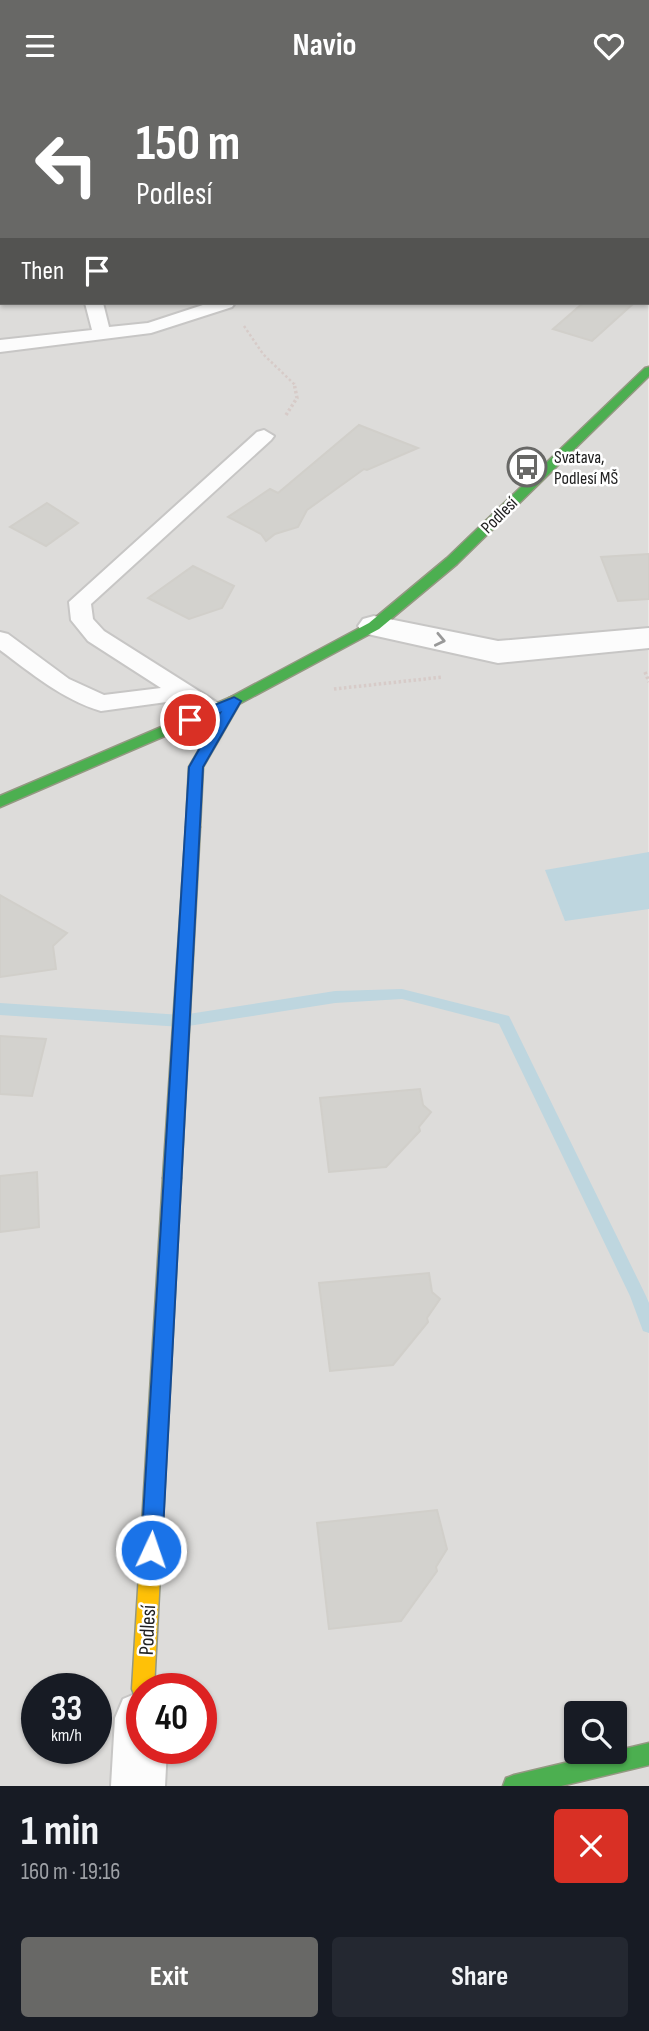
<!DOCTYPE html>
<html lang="en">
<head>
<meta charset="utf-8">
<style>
  body { margin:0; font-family:"Sofia Sans Condensed",sans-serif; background:#242831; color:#f1f3f6; height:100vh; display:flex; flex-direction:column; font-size:26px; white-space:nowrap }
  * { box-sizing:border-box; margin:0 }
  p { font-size:23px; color:#9ea1a6 }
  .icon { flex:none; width:38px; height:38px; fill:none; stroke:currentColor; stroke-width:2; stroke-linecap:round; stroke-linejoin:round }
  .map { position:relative; height:1695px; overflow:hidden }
  .details { display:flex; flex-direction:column; background:#171b24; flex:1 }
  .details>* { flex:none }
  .banner { position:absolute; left:0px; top:0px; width:649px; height:214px; box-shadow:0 2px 5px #0004; background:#686866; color:#fff; overflow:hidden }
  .tools { position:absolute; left:564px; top:1610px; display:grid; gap:14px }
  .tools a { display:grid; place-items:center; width:63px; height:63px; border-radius:7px; background:#171b24; box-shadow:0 2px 5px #0004; font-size:35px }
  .speed { position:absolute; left:21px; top:1582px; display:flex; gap:14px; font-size:35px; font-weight:700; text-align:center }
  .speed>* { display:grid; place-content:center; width:91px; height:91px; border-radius:50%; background:#171b24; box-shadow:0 2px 5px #0004; line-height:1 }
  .speed small { font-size:18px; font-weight:400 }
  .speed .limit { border:10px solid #d22; background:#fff; color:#111 }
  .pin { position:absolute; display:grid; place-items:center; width:60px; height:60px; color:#fff; margin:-30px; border:4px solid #fff; border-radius:50%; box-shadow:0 2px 7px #0007 }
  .me { position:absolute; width:77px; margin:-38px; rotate:3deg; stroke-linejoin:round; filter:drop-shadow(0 0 5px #0008) }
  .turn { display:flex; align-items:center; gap:24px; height:147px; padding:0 21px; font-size:32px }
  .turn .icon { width:91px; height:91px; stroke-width:2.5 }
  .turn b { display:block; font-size:49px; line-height:60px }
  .then { display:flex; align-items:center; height:66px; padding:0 21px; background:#0003; gap:14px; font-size:26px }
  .round { display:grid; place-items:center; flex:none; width:74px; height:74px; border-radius:7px; background:#242831 }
  .head { display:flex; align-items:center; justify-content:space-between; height:119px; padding:0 21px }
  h1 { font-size:42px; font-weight:700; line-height:52px }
  .action { display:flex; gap:14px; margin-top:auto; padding:14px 21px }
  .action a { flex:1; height:80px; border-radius:7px; background:#686866; color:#fff; font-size:28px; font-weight:700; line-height:80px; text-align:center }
  .action a+a { background:#242831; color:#f1f3f6 }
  header { display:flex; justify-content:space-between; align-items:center; height:91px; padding:0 21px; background:#686866; color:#fff; font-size:32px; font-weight:700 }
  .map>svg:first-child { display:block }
  .residential { fill:#dddcda; fill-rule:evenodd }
  .forest { fill:#c8dbc0 }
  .water { fill:#bed6df }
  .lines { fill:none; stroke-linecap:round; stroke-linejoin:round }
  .stream { fill:#bed6df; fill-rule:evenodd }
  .building { fill:#d3d2ce; stroke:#d1cfca; stroke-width:2 }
  .lane-casing { stroke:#c7c6c5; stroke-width:4 }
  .street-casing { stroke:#c7c6c5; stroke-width:4 }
  .fast-casing { stroke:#949882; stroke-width:3 }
  .slow-casing { stroke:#949882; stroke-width:3 }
  .path-far1 { stroke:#d7cbc8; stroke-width:2.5; stroke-dasharray:2.5 2.5; stroke-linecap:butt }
  .path { stroke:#d7cbc8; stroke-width:3.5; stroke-dasharray:2.5 2.5; stroke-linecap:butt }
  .lane { fill:#fcfcfc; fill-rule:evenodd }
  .street { fill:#fcfcfc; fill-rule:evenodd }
  .fast { fill:#4caf50; fill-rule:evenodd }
  .slow { fill:#ffc107; fill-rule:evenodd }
  .oneway { stroke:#999 }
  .route { fill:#1a73e8; stroke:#114b97; stroke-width:2 }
  .labels { text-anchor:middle; stroke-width:5; stroke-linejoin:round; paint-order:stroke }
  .far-poi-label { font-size:18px; fill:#202020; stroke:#fff; text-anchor:start }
  .far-street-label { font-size:18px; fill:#202020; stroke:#fff }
  .street-label { font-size:21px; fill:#202020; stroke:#fff }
</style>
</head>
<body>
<header><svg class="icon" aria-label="menu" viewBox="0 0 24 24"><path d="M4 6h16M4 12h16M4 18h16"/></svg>Navio<svg class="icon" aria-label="heart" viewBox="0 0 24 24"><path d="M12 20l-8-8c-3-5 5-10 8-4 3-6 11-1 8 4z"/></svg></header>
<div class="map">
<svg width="649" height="1695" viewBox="0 0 649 1695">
  <rect width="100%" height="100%" fill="#eeede9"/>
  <path class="residential" d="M648,77L649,1695H0V85L2,212H648ZM37,1598H96V1657H37ZM142,1598H201V1657H142ZM576,1622H614V1661H576Z"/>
  <g class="forest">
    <path d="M0,0H229L232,2H2L0,85Z"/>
    <path d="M286,0H628L631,2H289Z"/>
  </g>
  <path class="water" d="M649,761V818L565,830L545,779Z"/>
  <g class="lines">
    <path class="stream" d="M402,898L509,925L646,1205L649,1212V1242L643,1240L630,1205L499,933L402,908L335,912L182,936L0,924V912L182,924L335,900Z"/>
  </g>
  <g class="building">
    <path d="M583,212H634L592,250L553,238Z"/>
    <path d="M359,334L418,357L367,379L364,378L307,419L298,436L275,443L266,450L261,443L228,426L270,398L278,402Z"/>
    <path d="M47,412L78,432L46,455L10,436Z"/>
    <path d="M649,463V508L618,510L601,466Z"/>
    <path d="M193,475L234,495L222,517L189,528L148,507Z"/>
    <path d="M0,804L67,842L53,855L56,878L0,886Z"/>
    <path d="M0,945L46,948L32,1005L0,1003Z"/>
    <path d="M420,998L423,1014L431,1021L419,1036L420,1040L386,1076L329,1081L320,1007Z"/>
    <path d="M37,1081L39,1136L0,1141V1085Z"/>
    <path d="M429,1182L432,1201L440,1208L427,1227L428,1231L393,1274L330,1280L319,1192Z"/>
    <path d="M437,1419L447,1458L436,1476L437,1480L401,1530L329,1538L317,1432Z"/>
  </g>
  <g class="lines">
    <defs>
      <g id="lane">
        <rect x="648" y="82" width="1" height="10"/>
        <path d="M85,212H103L109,236L148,232L209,212H235L232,216L151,242L0,261V249L92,239Z"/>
        <path d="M264,339L274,345L271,349L91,513L93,528L104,540L221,614L225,619L221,624C205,629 194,617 181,609L101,620C63,609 31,582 0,559V541L8,543L69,588L104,604L161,597L88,550L71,529L69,511L257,341Z"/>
      </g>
      <g id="street">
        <path d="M250,0H274L275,2H251Z"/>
        <rect x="648" y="63" width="1" height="14"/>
        <path d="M374,525L498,550L649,537V557L498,572L363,542L358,535L363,528Z"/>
        <path d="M142,1600V1657H167L165,1695H111L115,1627L123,1608Z"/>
      </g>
      <g id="fast">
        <path d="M649,276V285L457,473L379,538L239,613L0,716V705L229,607L369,532L447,467L645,277Z"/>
        <path d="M193,731L200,736L181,1087L178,1092L172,1094L166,1092L163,1087L186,736Z"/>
        <path d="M649,1652V1674L561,1695H503L506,1687L514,1684Z"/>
      </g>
      <g id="slow">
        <path d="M234,605L241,610L203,676L200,736L198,740H188L186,736L189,676L229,607Z"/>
        <path d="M172,1080L178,1082L181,1087L154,1598H142V1608L135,1606L132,1598L163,1087L166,1082Z"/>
      </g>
    </defs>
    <use href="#lane" class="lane-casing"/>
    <use href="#street" class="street-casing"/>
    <use href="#fast" class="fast-casing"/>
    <use href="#slow" class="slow-casing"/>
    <path class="path-far1" d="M244,235L263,263L295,294"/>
    <g class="path">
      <path d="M286,324L297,307L294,292"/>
      <path d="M645,581L649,591"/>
      <path d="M334,598L443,586"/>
    </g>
    <use href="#lane" class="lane"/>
    <use href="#street" class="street"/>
    <use href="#fast" class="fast"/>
    <use href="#slow" class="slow"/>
  </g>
  <defs><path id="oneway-chevron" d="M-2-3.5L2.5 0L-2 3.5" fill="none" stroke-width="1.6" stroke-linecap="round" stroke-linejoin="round" transform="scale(1.75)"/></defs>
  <use class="oneway" href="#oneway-chevron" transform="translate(440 549) rotate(12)"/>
  <path class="route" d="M234,606L241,610L203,676L162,1459L159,1466L151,1469L144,1466L141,1459L189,676L220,622L190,634L183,629L185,626Z"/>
  <defs>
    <symbol id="bus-ring" viewBox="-11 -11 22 22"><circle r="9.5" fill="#fff" stroke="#686866" stroke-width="1.5"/><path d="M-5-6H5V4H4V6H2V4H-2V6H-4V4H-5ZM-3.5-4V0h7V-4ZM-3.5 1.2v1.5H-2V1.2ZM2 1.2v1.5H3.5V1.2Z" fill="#686866"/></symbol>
  </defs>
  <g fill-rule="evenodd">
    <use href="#bus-ring" x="505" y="354" width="44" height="44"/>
  </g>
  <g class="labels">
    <g class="far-poi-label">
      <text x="554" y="372">Svatava,<tspan x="554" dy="21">Podlesí MŠ</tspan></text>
    </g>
    <g class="far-street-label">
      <text transform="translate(499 424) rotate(-45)" y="6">Podlesí</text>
    </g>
    <g class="street-label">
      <text transform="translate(147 1539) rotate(-87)" y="7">Podlesí</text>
    </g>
  </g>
</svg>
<div class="tools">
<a><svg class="icon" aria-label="search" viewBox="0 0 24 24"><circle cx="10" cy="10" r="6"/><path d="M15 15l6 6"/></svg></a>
</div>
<div class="speed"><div>33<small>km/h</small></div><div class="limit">40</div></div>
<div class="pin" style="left:190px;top:629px;background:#d93025"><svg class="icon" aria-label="arrive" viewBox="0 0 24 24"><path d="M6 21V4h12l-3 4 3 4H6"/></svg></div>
<svg class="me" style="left:151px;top:1459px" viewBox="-20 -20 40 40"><circle r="17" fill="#1a73e8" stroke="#fff" stroke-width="3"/><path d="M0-11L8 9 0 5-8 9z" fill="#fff"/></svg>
<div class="banner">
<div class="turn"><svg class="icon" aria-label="left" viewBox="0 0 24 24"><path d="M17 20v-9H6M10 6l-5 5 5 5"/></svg><div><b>150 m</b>Podlesí</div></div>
<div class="then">Then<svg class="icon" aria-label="arrive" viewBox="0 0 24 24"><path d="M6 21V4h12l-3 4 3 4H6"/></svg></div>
</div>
</div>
<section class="details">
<div class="head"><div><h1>1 min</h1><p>160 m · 19:16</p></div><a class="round" style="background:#d93025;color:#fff"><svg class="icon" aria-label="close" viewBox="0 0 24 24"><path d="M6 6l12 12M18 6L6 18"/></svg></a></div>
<div class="action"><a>Exit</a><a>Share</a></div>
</section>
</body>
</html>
